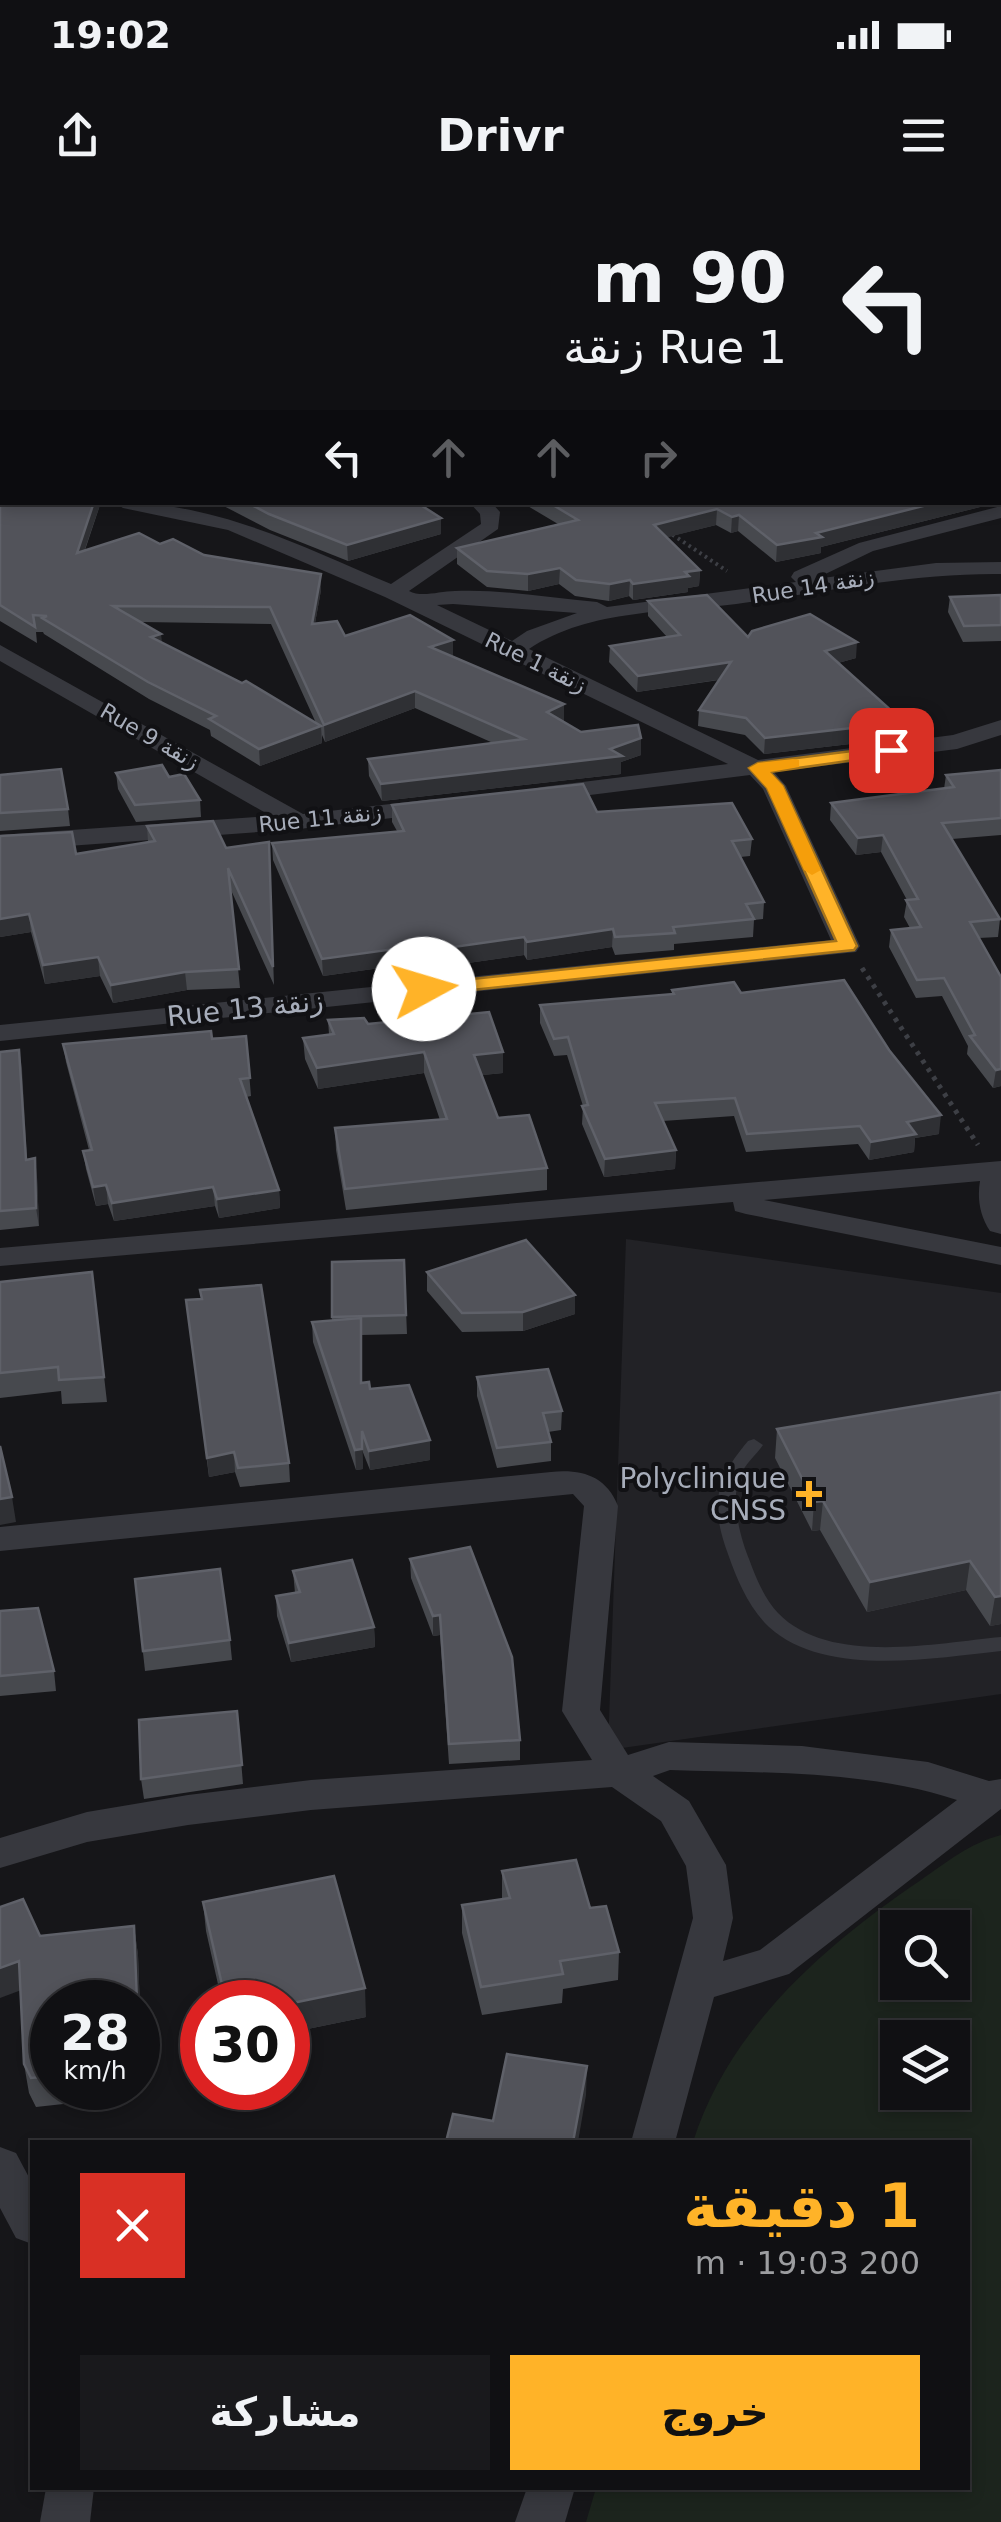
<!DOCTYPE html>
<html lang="ar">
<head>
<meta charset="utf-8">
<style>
  body { margin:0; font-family:"DejaVu Sans",Vazirmatn,sans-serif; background:#19191c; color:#f1f3f6; direction:rtl; height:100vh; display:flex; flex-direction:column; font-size:38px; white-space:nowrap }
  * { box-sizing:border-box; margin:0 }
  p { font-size:32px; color:#9c9da0 }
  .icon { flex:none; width:55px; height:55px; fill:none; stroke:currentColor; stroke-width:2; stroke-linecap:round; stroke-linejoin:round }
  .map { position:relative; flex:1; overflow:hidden; direction:ltr }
  .side { position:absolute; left:30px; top:1940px; width:940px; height:350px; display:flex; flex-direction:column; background:#101013; border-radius:0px; box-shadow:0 5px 15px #0003,0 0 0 2px #303033; direction:rtl }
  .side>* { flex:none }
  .hud { position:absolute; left:0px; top:0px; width:1002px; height:305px; box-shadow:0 5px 15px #0003,0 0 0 2px #303033; direction:rtl; background:#101013; color:#f1f3f6; overflow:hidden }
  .buttons { position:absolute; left:880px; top:1710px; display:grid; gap:20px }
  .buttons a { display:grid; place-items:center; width:90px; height:90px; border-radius:0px; background:#101013; box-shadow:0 5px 15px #0003,0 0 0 2px #303033; font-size:50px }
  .speed { position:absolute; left:30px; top:1780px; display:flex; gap:20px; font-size:50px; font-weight:700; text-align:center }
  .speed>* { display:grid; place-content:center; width:130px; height:130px; border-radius:50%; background:#101013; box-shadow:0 5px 15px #0003,0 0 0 2px #303033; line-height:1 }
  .speed small { font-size:25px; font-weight:400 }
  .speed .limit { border:15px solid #d22; background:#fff; color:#111 }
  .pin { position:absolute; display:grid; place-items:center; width:85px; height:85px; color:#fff; margin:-42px; border-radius:20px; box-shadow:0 5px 15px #0006 }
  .me { position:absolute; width:110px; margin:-55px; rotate:84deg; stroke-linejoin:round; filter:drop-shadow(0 0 8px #0008) }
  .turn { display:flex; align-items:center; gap:35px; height:210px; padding:0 50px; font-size:45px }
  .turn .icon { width:130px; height:130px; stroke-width:2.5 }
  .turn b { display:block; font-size:70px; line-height:85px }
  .lanes { display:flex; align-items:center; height:95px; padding:0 50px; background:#0003; justify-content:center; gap:50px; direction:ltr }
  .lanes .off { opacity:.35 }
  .round { display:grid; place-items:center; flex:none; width:105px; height:105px; border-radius:0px; background:#19191c }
  .summary { display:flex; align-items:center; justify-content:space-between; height:170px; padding:0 50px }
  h1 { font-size:60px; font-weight:700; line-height:75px; color:#ffb328 }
  .cta { display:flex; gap:20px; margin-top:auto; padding:20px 50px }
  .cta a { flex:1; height:115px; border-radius:0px; background:#ffb328; color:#111; font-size:40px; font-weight:700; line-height:115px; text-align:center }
  .cta a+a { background:#19191c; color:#f1f3f6 }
  .status { display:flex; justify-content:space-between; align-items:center; height:70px; padding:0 50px; background:#101013; direction:ltr }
  .status svg { height:28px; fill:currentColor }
  header { display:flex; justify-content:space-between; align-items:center; height:130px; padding:0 50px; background:#101013; font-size:45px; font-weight:700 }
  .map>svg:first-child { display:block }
  .built { fill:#222226 }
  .green { fill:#1c241d; fill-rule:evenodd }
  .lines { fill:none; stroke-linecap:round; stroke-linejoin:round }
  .path-far1 { stroke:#3d3f45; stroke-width:4; stroke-dasharray:2.5 4; stroke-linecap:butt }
  .path { stroke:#3d3f45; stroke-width:5; stroke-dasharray:4 6; stroke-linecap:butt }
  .lane { fill:#37383e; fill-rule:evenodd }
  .street { fill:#37383e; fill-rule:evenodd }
  .secondary { fill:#45474e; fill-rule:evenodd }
  .wall { fill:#47494e; fill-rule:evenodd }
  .shaded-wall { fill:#2f3034 }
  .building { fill:#52535a; stroke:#5f6169; stroke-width:2.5 }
  .route { fill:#ffb328; stroke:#a6741a; stroke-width:2.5 }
  .slow { fill:#f59e0b }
  .poi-dot { fill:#ffb328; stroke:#111114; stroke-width:4 }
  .labels { text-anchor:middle; stroke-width:8; stroke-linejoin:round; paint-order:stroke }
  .far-street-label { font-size:22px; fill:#a7adba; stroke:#111114 }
  .street-label { font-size:28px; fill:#a7adba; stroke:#111114 }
  .poi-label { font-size:28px; fill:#a7adba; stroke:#111114; text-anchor:end }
</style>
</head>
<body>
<div class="status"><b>19:02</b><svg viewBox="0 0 49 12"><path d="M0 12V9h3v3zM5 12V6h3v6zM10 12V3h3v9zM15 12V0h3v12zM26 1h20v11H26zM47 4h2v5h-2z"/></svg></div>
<header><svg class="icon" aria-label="menu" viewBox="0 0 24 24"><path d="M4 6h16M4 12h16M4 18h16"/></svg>Drivr<svg class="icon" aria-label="share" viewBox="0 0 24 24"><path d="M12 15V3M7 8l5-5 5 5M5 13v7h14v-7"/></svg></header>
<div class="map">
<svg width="1001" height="2322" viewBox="0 0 1001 2322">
  <rect width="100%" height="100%" fill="#161619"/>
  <path class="built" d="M626,1039L1001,1093V1494L608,1550Z"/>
  <path class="green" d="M1001,1635V2322H586L596,2288H968V1942H693C729,1828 825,1745 921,1680C947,1662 970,1643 1001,1635ZM898,1728H952V1782H898ZM898,1838H952V1892H898Z"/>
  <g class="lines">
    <path class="path-far1" d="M667,331L727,371"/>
    <path class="path" d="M862,768L978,945"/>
    <path class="lane" d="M754,1239L763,1245C756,1255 745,1264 740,1276C730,1299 740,1337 749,1359C756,1378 764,1398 778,1413C829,1466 936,1443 1001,1437V1451C933,1458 825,1478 769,1427C749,1408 737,1380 728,1354C710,1305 715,1280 748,1241Z"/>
    <g class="street">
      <path d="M74,0H92L93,2H76Z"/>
      <path d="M113,302C216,302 299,345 391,384L481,324L480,314L469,302H491L500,312L498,329L409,391C422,398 439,391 455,391C502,389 550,398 597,402L607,407L796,382L791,377L794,372L859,343L1001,306V318L873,351L815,379L936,363L1001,362V374C914,373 830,391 743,403C673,413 590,408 529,449L758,560L953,535L1001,520V535L957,549L774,572L786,586L860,746L856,752L0,841V825L831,740L763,589L750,575L542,601L533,599L530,594L533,589L542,587L728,564L385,397L228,330L123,308ZM453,404L577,413L527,431L512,441L437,405Z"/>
      <path d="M0,445L303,614L434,599L446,606L434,613L299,629L0,651V635L271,616L0,461Z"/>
      <path d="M1001,961V1034L990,1031C980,1016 977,999 980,981L764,1000L1001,1047V1065L746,1014L735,1011L733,1002L0,1066V1048Z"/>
      <path d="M551,1272C582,1269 606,1276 618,1306L600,1510L628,1555L669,1542L802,1546L928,1562L989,1581L1001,1579V1609L789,1774L714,1797L675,1942H631L693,1718L686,1666L661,1621L612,1587L311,1610L188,1625L87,1642L0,1668V1638L87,1612L188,1595L311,1580L592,1560L562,1511L584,1306L573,1294L0,1351V1327ZM670,1570C764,1573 866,1570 957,1600L760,1750L723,1761L733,1718L726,1665L689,1601L653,1576Z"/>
      <path d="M0,1947L16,1953L32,1983V2044L16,2038L0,2008Z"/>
      <path d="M46,2288H94L90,2322H40Z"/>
      <path d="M527,2288H575L565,2322H515Z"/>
    </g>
    <g class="secondary">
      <path d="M861,0H892L893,2H863Z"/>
      <rect x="1000" y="26" width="1" height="14"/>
      <rect x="0" y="130" width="2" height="15"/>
      <rect x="1000" y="163" width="1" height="16"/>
    </g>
  </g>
  <g class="wall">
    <path d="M135,0H390L385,2H138Z"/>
    <path d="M0,140H2V205L0,206Z"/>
    <path d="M2,205V302H101L85,350L160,344L321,390L315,423L345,436L453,456L564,504L563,522L581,532L641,555L621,562V574L382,601L369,576L368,559L493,543L415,508L325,542L322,535V543L260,566L211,536L210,530L149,499L44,434L43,432H36L37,443L0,421V207ZM142,422L271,424L316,523L162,443Z"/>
    <path d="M216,302H416L441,334L348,361L270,330Z"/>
    <path d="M521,302H1000L821,347V353L776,362L738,331L731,333L716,325L667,337L700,370L699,386L688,388V392L633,400L629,396L609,401L575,396L559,384L528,391L487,387L457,364V348L558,324Z"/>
    <path d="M1001,395V441L963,442L948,412L950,397Z"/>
    <path d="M648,401L748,437L856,458L838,463L902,538L764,554L745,535L698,526L699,510L719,480L637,492L609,462L610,446L667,437L648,416Z"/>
    <path d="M1001,570V635L952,639L1000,719L998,737L979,738L1001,886L993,888L967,854L968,846L942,796L916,798L889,747L891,730L910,728L904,717L907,700L881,652L856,655L830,620L831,603L944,589L946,575Z"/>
    <path d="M116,573L200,600L201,617L136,622L118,589Z"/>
    <path d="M0,575L68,609L70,626L0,631Z"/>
    <path d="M392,605L597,612L752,639L750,656L740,657L764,702L763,719L754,720L753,737L674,744V750L615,755L612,747L527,760L524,755L419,770L416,763L323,776L273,660L272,643L397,631L392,622Z"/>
    <path d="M147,626L226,648L269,642L274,785L230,688L240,788L187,790L113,803L100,776L45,784L31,732L0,737V636L76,654L148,642Z"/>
    <path d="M672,790L741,793L939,934L915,938L914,952L869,960L858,944L746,952L734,916L663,921L676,950L675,969L604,977L582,924L583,906L567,855L554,856L540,823V805L672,794Z"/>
    <path d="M328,820L368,824L503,873L482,875L498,918L547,968V990L346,1010L336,950L335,928L440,920L424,873L318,889L305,859L303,838L329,834Z"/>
    <path d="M246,836L251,896L246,897L279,990L280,1008L219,1018L215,1006L114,1021L108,1004L96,1006L86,969L83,951L89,950L66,862L63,844Z"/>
    <path d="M19,850L27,960L37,977L39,1026L0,1030V852Z"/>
    <path d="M404,1060L407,1134L361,1135L362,1183L370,1189L430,1260L370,1270L362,1250L363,1269L356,1270L313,1142L312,1122L332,1121V1062Z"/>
    <path d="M92,1072L107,1202L62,1204L61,1191L0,1198V1082Z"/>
    <path d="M427,1072L575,1095V1114L523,1131L462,1132L427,1091Z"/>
    <path d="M186,1100L289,1263L290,1282L240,1287L235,1272L209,1277Z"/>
    <path d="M477,1177L562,1211L561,1230L548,1232L551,1242V1261L497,1268L477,1196Z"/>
    <path d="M1001,1192V1424L990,1426L966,1390L867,1412L820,1330L812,1331L775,1258L777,1229Z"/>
    <path d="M410,1359L520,1540V1560L449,1564L440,1435L433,1436L411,1378Z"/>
    <path d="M293,1371L374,1427L375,1447L291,1462L277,1416L276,1396L295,1393Z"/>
    <path d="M135,1379L230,1440L232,1460L145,1471Z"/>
    <path d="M0,1411L54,1471L56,1491L0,1496Z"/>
    <path d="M237,1511L243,1584L144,1599L141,1579Z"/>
    <path d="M502,1671L590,1708L619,1752L618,1780L563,1789L562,1803L482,1815L462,1733V1705L502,1699Z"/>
    <path d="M203,1702L366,1817L288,1833V1802H222L206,1731Z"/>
    <path d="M134,1726L138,1755L143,1890L127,1897L36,1907L29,1893L24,1864L20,1791L40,1736ZM52,1802H138V1888H52Z"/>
  </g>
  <g class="shaded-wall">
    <path d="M143,0H188L189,2H143Z"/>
    <path d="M202,0H247V2H203Z"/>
    <path d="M354,0H390L385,2H348Z"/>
    <path d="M94,302H101L78,369L77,353Z"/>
    <path d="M939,302H1000L821,347V353L776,362L777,345L816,333Z"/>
    <path d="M717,309L716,325L653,341L654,325Z"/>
    <path d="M739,315L738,331L731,333L732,317Z"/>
    <path d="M441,318V334L348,361L347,345Z"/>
    <path d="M560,368L559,384L528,391V374Z"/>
    <path d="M700,370L699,386L688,388V392L633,400V384Z"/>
    <path d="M321,374V390L312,440V424Z"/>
    <path d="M630,380L629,396L609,401L610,384Z"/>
    <path d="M161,434L163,450L151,437Z"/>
    <path d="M453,440V456L430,447Z"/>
    <path d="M857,442L856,458L824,467L825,451Z"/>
    <path d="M731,462L730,478L637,492L638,476Z"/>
    <path d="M415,491V508L325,542L324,525Z"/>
    <path d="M564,504V521L547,529V512Z"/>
    <path d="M904,522L902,538L764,554L765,538Z"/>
    <path d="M321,526L322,543L260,566L259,549Z"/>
    <path d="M641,538V555L621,562V574L382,601L381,584L610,549Z"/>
    <path d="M883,635L881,652L856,655L858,638Z"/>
    <path d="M29,714L31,732L0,737V719Z"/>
    <path d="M613,729L612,747L527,760V742Z"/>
    <path d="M524,737V755L419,770V752Z"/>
    <path d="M416,746V763L323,776L322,759Z"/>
    <path d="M98,757L100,776L45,784L43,765Z"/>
    <path d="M185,772L187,790L113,803L111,785Z"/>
    <path d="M19,850L22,868L28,978L26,960Z"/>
    <path d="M424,852V873L318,889L317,868Z"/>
    <path d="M503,852V873L474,876V855Z"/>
    <path d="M1001,869V886L993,888L996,870Z"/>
    <path d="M941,915L939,934L915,938L914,952L869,960L871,942L907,922Z"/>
    <path d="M676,950L675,969L604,977L605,959Z"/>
    <path d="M35,958L37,977L39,1026L36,1008Z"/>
    <path d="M106,985L108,1004L96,1006L93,987Z"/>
    <path d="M213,987L215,1006L114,1021L112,1003Z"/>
    <path d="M279,990L280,1008L219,1018L217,999Z"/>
    <path d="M575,1095V1114L523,1131V1112Z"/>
    <path d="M362,1231L363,1269L356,1270L355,1250Z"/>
    <path d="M430,1240V1260L370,1270L369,1251Z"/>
    <path d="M234,1252L235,1272L209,1277L207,1258Z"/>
    <path d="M12,1297L16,1322L0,1325V1299Z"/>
    <path d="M823,1301L820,1330L812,1331L814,1302Z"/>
    <path d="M970,1361L966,1390L867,1412L870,1382Z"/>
    <path d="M1001,1396V1424L990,1426L995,1397Z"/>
    <path d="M440,1415V1435L433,1436V1416Z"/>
    <path d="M374,1427L375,1447L291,1462L289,1443Z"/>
    <path d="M134,1726L138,1755L143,1890L127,1897L126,1888H138Z"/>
    <path d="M19,1761L24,1789L0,1798V1768Z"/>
    <path d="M365,1788L366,1817L288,1833V1804Z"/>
    <path d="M587,1866L586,1895L578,1942H573Z"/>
  </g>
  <g class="building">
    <path d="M253,0H354L348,2H256Z"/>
    <path d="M569,0H750V2H508V1H569Z"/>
    <rect x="0" y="140" width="2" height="50"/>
    <path d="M1000,174H1001L1000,220Z"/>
    <path d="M2,205V271L0,272V207Z"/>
    <path d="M1000,229L1001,233L1000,287Z"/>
    <path d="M2,286V302H94L77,353L139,333L160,344L173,339L204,355L321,374L312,424L337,421L345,436L410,415L453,440L430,447L564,504L547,512L581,532L638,525L641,538L610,549L622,556L381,584L368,559L524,539L415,491L324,525L270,407L113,406L161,434L151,437L242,483L246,481L321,526L259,549L209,519L216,516L148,482L42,418L47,416L33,415L35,427L0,405V288Z"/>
    <path d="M246,302H416L441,318L347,345L269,314Z"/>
    <path d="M548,302H939L816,333L822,337L777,345L739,315L732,317L717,309L654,325L700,370L685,372L689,376L633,384L630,380L610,384L576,380L560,368L528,374L487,371L457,348L578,320Z"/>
    <path d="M707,395L748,437L752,431L810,414L857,442L825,451L904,522L765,538L746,518L699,510L731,462L638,476L610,446L680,435L648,401Z"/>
    <path d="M1001,395V425L964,426L950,397Z"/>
    <path d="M162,565L169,577L184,574L200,600L135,605L116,573Z"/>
    <path d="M61,569L68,609L0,613V575Z"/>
    <path d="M1001,570V618L942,623L1000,719L970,722L1001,777V869L996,870L970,836L975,835L944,778L917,780L891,730L921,727L906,700L918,699L883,635L858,638L831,603L954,587L946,575Z"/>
    <path d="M583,584L597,612L732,603L752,639L732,641L764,702L746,704L754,719L673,727L675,733L615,737L613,729L527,742L524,737L419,752L416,746L322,759L272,643L404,631L392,605Z"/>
    <path d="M213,621L226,648L269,642L273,767L228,668L239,769L185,772L111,785L98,757L43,765L29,714L0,719V636L72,632L76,654L155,641L147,626Z"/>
    <path d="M844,780L889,850L941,915L907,922L916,934L871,942L860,926L747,934L735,898L655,903L676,950L605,959L582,906L588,905L568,837L554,839L540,805L674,794L672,790L734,782L741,793Z"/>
    <path d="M489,812L503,852L474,855L498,918L529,915L547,968L345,989L335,928L447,919L424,852L317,868L303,838L334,834L328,820L364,818L368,824Z"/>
    <path d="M211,831L212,839L246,836L250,878L240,879L279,990L217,999L213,987L112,1003L106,985L93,987L83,951L92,950L63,844Z"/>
    <path d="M19,850L26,960L35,958L36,1008L0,1011V852Z"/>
    <path d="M526,1040L575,1095L523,1112L462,1113L427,1072Z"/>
    <path d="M404,1060L406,1115L332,1117V1062Z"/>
    <path d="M92,1072L104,1177L59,1180L58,1167L0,1173V1082Z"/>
    <path d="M261,1085L289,1263L238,1268L234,1252L207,1258L186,1100L202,1099L200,1090Z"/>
    <path d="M361,1118V1183L369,1182L370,1189L409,1185L430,1240L369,1251L362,1231V1249L355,1250L312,1122Z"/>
    <path d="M548,1169L562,1211L543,1213L551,1242L497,1248L477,1177Z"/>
    <path d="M1001,1192V1396L995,1397L970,1361L870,1382L823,1301L814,1302L777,1229Z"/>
    <path d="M0,1246L12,1297L0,1299Z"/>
    <path d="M470,1347L512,1457L520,1540L449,1544L440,1415L433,1416L410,1359Z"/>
    <path d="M352,1360L374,1427L289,1443L276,1396L300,1392L293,1371Z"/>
    <path d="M220,1369L230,1440L143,1451L135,1379Z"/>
    <path d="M38,1408L54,1471L0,1476V1411Z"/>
    <path d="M237,1511L242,1565L141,1579L139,1520Z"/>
    <path d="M576,1660L590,1708L606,1706L619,1752L560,1761L563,1774L481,1787L462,1705L510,1698L502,1671Z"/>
    <path d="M334,1676L365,1788L288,1804V1802H226L203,1702Z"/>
    <path d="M23,1699L40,1736L134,1726L137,1802H52V1876L31,1878L24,1864L19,1761L0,1768V1707Z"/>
    <path d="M138,1807L140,1862L138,1863Z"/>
    <path d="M507,1854L587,1866L573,1942H446L453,1914L493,1921Z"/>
  </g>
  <path class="route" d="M891,546L899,550L897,554L770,572L783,586L857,746L854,750L424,795L414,789L424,784L836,741L767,588L749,568L758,563Z"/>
  <path class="slow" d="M793,559L799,560V567L770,572L783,586L821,670L812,675L804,670L767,588L749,568L758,563Z"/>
  <path class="poi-dot" d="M804 1279h10v10h10v10h-10v10h-10v-10h-10v-10h10z"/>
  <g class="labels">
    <g class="far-street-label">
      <text transform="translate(813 386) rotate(-9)" y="8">Rue 14 زنقة</text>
      <text transform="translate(536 462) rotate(26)" y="8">Rue 1 زنقة</text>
      <text transform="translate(150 536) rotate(30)" y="8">Rue 9 زنقة</text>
      <text transform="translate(320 618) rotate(-6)" y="8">Rue 11 زنقة</text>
    </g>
    <g class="street-label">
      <text transform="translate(245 808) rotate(-6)" y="10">Rue 13 زنقة</text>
    </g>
    <g class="poi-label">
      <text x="786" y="1288">Polyclinique<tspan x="786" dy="32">CNSS</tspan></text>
    </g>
  </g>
</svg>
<div class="buttons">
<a><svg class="icon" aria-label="search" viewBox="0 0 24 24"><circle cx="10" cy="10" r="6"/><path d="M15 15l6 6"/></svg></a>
<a><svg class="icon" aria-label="layers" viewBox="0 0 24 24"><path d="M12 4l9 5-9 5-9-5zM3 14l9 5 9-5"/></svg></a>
</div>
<div class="speed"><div>28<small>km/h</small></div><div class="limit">30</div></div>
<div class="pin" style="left:891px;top:550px;background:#d93025"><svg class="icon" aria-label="arrive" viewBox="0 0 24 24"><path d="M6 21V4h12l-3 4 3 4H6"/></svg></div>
<svg class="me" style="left:424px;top:789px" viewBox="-20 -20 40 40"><circle r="19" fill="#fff"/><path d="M0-13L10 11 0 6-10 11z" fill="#ffb328"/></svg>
<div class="hud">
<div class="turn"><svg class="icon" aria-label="left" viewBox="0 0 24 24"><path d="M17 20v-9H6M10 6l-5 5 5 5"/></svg><div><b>90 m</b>Rue 1 زنقة</div></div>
<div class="lanes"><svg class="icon" aria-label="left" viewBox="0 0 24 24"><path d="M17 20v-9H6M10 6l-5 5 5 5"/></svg><svg class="icon off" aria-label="ahead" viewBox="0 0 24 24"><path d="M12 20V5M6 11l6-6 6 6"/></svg><svg class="icon off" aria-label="ahead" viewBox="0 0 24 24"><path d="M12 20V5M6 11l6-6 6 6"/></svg><svg class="icon off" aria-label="right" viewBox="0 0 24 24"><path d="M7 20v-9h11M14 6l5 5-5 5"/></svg></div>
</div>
<section class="side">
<div class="summary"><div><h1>1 دقيقة</h1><p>200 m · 19:03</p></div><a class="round" style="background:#d93025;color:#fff"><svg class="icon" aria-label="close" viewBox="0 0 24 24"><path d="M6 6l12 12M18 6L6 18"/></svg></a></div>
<div class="cta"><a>خروج</a><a>مشاركة</a></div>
</section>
</div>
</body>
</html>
